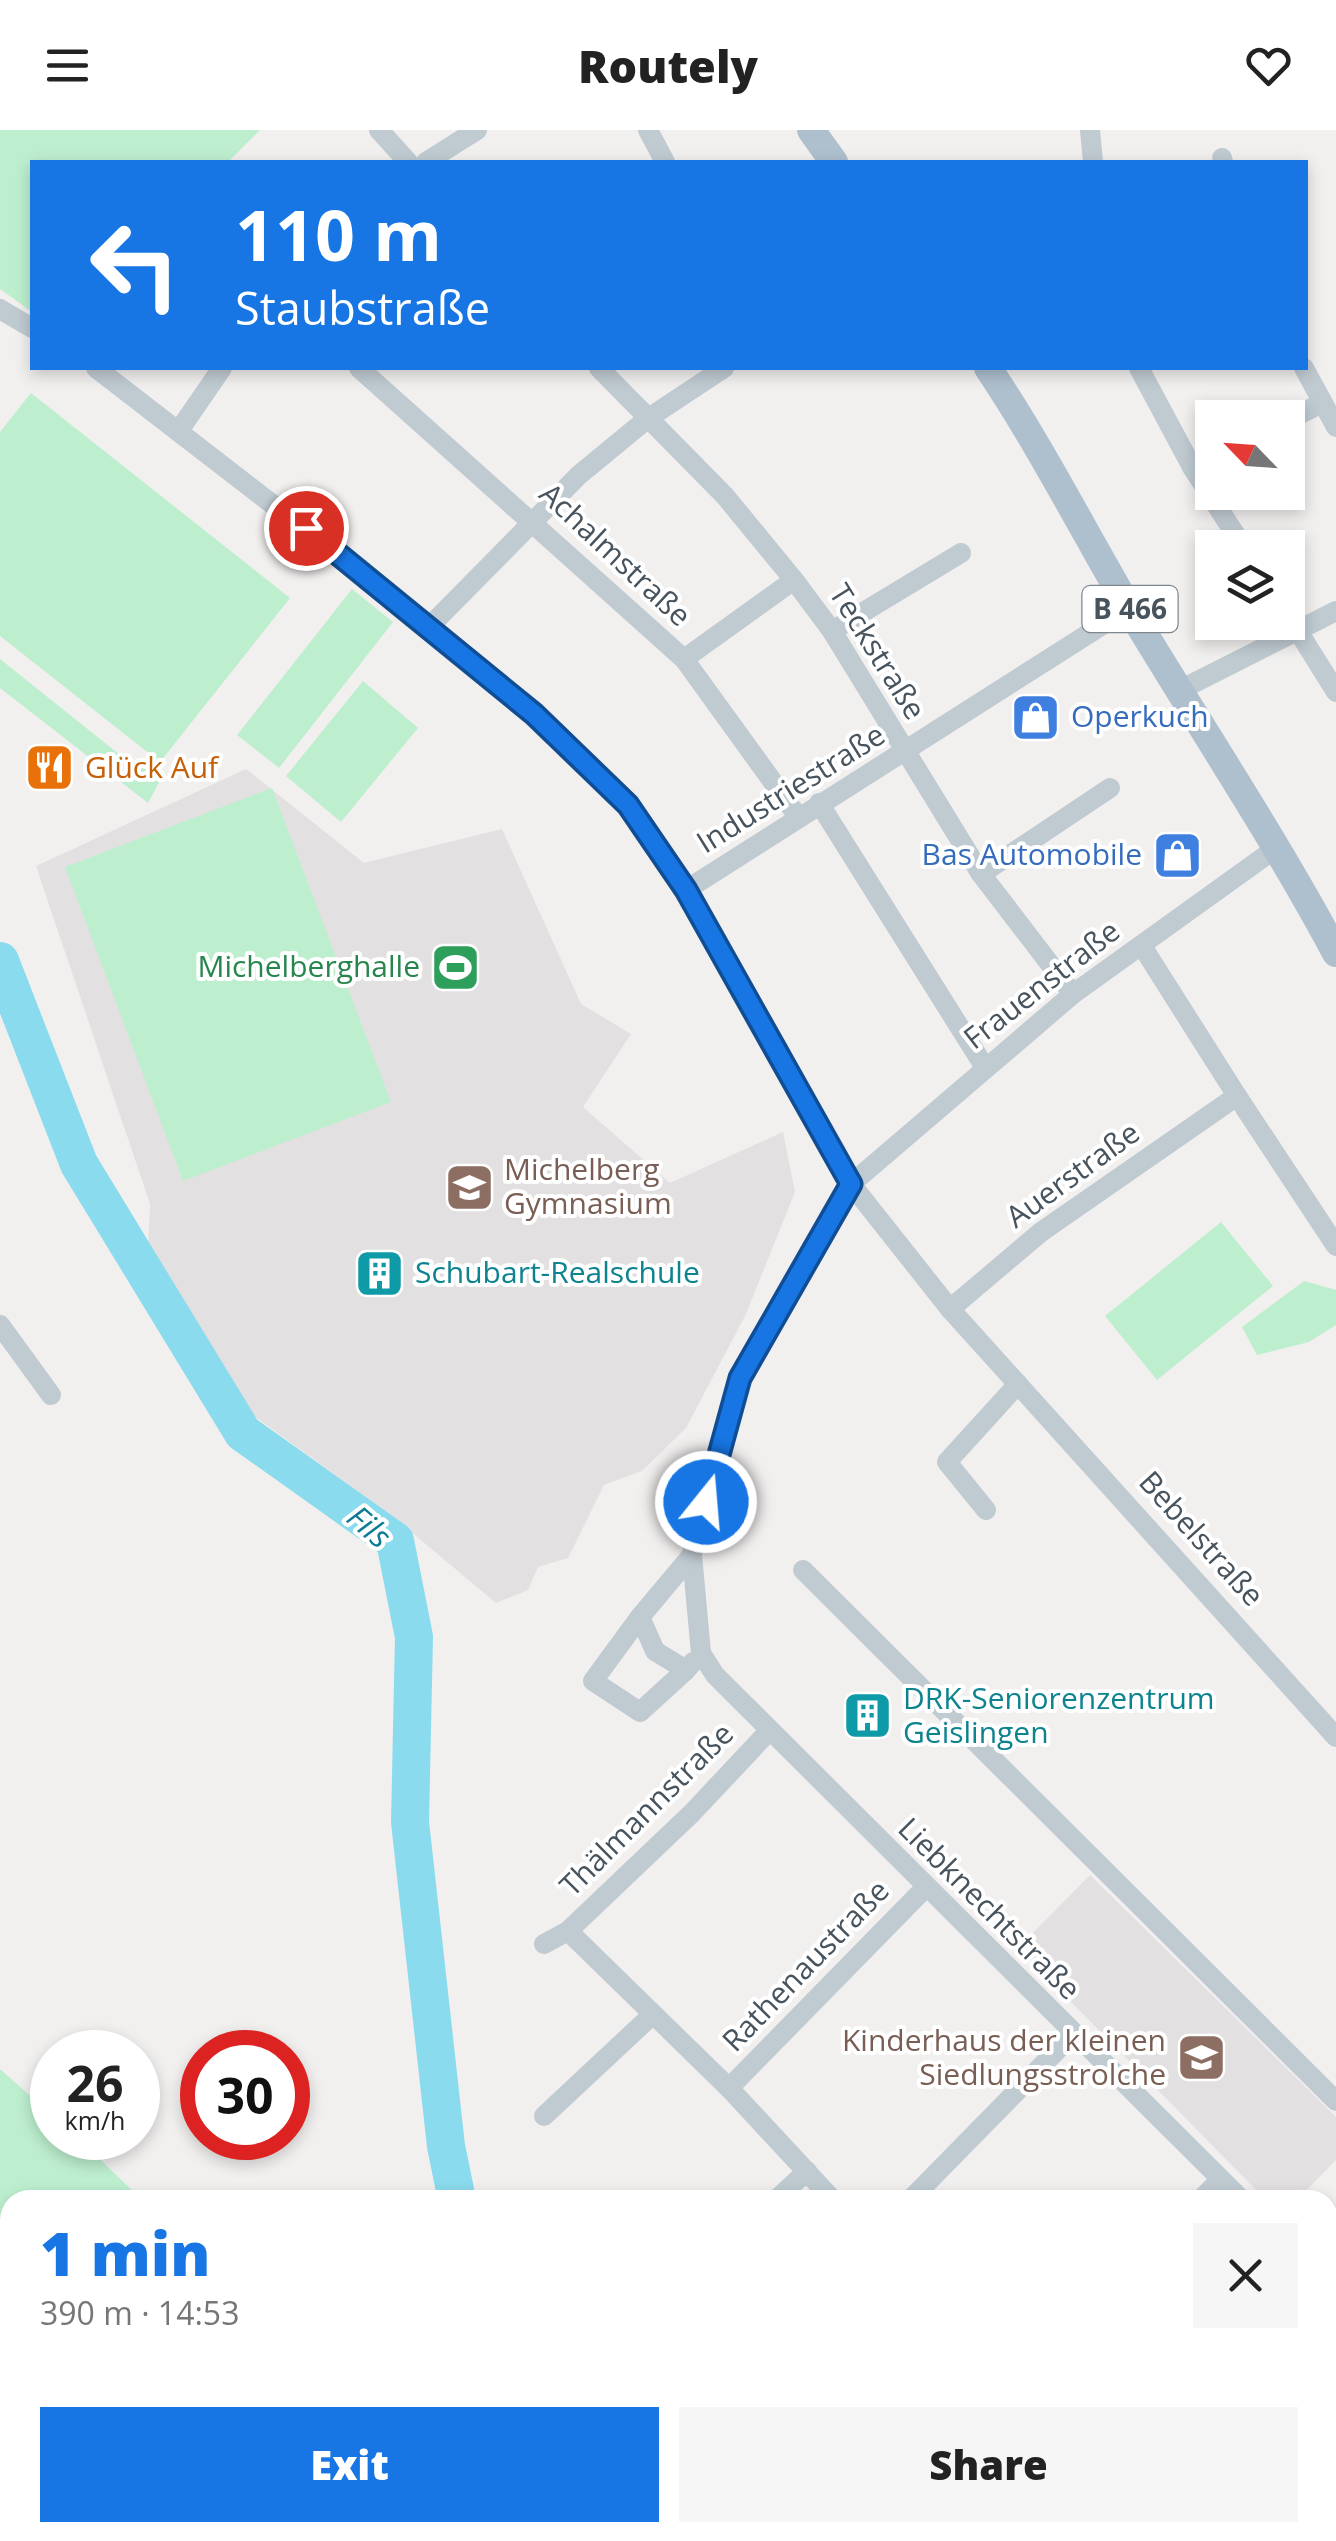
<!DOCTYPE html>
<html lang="en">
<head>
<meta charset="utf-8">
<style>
  body { margin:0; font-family:"Open Sans",sans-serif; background:#f6f6f6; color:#222; height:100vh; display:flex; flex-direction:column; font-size:38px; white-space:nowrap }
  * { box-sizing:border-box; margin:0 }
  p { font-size:32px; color:#767676 }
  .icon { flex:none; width:55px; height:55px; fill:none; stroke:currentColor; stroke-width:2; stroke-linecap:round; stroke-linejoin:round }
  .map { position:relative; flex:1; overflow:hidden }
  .sheet { position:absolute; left:0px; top:2060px; width:1338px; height:352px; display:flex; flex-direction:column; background:#fff; border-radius:30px 30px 0 0; box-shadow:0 5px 15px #0003 }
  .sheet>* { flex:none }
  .hud { position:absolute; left:30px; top:30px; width:1278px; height:210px; border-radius:0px; box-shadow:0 5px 15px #0003; background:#1776e3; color:#fff; overflow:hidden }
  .needle { width:65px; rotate:295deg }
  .fabs { position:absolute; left:1195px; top:270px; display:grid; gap:20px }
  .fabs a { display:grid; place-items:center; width:110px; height:110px; border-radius:0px; background:#fff; box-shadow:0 5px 15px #0003; font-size:50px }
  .speed { position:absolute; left:30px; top:1900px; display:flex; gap:20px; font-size:50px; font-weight:700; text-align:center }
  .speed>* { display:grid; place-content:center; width:130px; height:130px; border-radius:50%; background:#fff; box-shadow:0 5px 15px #0003; line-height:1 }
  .speed small { font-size:25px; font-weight:400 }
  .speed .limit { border:15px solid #d22; background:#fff; color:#111 }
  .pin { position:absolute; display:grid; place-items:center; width:85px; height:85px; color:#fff; margin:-42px; border:5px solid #fff; border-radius:50%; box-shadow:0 2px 10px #0007 }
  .me { position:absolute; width:110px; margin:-55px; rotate:17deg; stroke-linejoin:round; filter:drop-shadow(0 0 8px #0008) }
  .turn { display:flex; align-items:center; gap:35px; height:210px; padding:0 40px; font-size:45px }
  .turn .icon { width:130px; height:130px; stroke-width:2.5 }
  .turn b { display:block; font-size:70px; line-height:85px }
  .round { display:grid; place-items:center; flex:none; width:105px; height:105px; border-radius:0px; background:#f6f6f6 }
  .summary { display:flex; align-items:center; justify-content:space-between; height:170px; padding:0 40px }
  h1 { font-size:60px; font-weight:800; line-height:75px; color:#1776e3 }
  .action { display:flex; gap:20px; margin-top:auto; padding:20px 40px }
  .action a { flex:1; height:115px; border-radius:0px; background:#1776e3; color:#fff; font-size:40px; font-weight:800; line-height:115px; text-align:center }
  .action a+a { background:#f6f6f6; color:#222 }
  header { display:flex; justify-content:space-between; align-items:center; height:130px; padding:0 40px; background:#fff; font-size:45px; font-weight:800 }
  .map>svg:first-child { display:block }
  .education { fill:#e3e0e1 }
  .green { fill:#bdefcf }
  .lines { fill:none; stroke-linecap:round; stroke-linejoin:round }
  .river { stroke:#8adbed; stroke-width:38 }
  .minor { stroke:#bfcad1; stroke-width:20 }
  .major { stroke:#aebfce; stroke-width:28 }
  .route-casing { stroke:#0f4d94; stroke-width:25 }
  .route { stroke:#1776e3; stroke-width:18 }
  .labels { text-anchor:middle; stroke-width:8; stroke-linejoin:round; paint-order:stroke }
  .shield { fill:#fff; stroke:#7e878e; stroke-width:2.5 }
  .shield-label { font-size:28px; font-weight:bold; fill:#47535d }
  .street-label { font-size:30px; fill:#47535d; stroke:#fff }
  .shop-label { font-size:30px; fill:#366cbe; stroke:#fff; text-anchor:start }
  .food-label { font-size:30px; fill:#c56008; stroke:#fff; text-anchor:start }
  .leisure-label { font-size:30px; fill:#27864d; stroke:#fff; text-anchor:end }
  .education-label { font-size:30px; fill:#785e54; stroke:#fff; text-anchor:start }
  .culture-label { font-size:30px; fill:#0d838f; stroke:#fff; text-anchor:start }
  .water-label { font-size:32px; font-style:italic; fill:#0c7c94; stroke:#fff }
</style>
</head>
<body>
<header><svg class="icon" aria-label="menu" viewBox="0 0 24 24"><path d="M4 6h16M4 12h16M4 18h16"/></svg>Routely<svg class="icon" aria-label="heart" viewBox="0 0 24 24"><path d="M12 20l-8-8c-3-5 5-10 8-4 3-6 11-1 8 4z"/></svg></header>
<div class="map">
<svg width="1336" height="2411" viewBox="0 0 1336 2411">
  <rect width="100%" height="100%" fill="#f2efef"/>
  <g class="education">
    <path d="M246,639L364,733L502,699L581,874L631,904L583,977L670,1053L783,1002L795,1062L746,1184L686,1298L642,1341L604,1355L568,1428L538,1437L528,1460L496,1473L391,1385L229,1268L146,1162L150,1074L36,736Z"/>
    <path d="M1090,1745L1336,1987V2030L1297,2070H1266L1018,1818Z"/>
  </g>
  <g class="green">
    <path d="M0,0H260L228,32H32V182L0,159Z"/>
    <path d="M31,263L290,468L160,632L0,506V302Z"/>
    <path d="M352,459L393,492L279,638L237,605Z"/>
    <path d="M0,529L120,625L162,647L148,673L0,558Z"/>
    <path d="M363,551L418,598L341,692L286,646Z"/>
    <path d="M272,658L391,972L183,1051L65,737Z"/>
    <path d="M1221,1092L1273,1156L1157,1250L1105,1186Z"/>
    <path d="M1304,1151L1336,1160V1195L1309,1212L1257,1225L1242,1197Z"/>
    <path d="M0,1939L52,1985V2008H78L142,2070H10V2204L0,2193Z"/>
    <path d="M233,2403L496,2402L506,2411H231Z"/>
  </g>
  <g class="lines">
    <g class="river">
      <path d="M0,831L79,1034L243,1303L395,1411L414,1507L410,1692L446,2016L457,2070"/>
      <path d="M1328,2378L1336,2387"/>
      <path d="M743,2402L745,2411"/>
      <path d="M1160,2411L1175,2402"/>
    </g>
    <g class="minor">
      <path d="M379,0L408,32"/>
      <path d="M648,0L665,32"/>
      <path d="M1090,0L1093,32"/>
      <path d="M1222,28L1223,32"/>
      <path d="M426,32L477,0"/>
      <path d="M0,179L32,198"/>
      <path d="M96,238L430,496L535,584L628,675L686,760L851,1054L950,1179L1336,1607"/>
      <path d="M359,238L684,529L799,688"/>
      <path d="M599,238L725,366L794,450L832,501L981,744L1073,864"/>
      <path d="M1139,238L1192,337L1244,418"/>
      <path d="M1304,238L1336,297"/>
      <path d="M1288,290L1322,273"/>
      <path d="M180,299L222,238"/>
      <path d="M1192,337L1212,327"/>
      <path d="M1288,485L1336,562"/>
      <path d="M430,496L579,345L647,289L724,238"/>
      <path d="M832,501L961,423"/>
      <path d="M684,529L794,450"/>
      <path d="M1182,559L1336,481"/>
      <path d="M819,673L984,936"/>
      <path d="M981,744L1110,658"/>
      <path d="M686,760L1129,478"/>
      <path d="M1237,966L1336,1116"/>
      <path d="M950,1179L1041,1102L1237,966L1142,816"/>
      <path d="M0,1195L51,1265"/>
      <path d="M986,1380L947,1332L1018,1254"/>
      <path d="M692,1425L640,1487L655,1521L686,1540L693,1532"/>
      <path d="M803,1440L1336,1971"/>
      <path d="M640,1487L593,1551L640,1582L686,1540"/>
      <path d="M568,1801L692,1683L769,1601"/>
      <path d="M544,1814L568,1801L729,1958L833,2070"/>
      <path d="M729,1958L926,1757"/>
      <path d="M544,1986L651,1886"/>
      <path d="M776,2070L807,2041"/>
      <path d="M910,2070L1072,1905"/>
      <path d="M1200,2070L1220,2050"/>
      <path d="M1242,2070L715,1545L701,1523L692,1425L696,1403L740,1248L851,1054L1073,864L1279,716"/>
      <path d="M1328,2141L1336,2148"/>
    </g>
    <g class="major">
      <path d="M811,0L834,32"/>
      <path d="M988,238C1039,314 1081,396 1127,475C1197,592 1271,702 1336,823"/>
    </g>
  </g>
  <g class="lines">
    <defs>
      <path id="route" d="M306,398L534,584L628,675L686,760L851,1054L740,1248L706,1372"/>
    </defs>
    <use href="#route" class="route-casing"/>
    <use href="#route" class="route"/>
  </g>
  <defs>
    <symbol id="shop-square" viewBox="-11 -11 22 22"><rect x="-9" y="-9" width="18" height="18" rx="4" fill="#3f7fe0" stroke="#fff"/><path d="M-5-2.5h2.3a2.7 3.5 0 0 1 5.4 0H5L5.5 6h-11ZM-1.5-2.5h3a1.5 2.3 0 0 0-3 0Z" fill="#fff"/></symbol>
    <symbol id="restaurant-square" viewBox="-11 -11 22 22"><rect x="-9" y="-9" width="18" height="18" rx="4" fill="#e8710a" stroke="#fff"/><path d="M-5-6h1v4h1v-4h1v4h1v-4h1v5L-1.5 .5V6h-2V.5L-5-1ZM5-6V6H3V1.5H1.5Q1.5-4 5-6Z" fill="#fff"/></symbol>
    <symbol id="stadium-square" viewBox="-11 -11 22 22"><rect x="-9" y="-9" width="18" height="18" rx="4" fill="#2e9e5b" stroke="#fff"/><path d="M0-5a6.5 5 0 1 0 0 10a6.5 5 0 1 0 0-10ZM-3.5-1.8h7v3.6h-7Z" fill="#fff"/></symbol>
    <symbol id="school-square" viewBox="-11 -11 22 22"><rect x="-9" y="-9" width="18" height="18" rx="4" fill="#8d6e63" stroke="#fff"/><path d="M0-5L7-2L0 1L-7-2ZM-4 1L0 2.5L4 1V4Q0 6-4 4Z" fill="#fff"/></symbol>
    <symbol id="building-square" viewBox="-11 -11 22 22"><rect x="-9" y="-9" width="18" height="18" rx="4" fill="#0f9aa8" stroke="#fff"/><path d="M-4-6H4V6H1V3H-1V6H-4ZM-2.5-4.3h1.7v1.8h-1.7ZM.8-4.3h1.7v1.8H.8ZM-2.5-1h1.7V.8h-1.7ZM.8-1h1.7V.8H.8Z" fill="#fff"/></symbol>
  </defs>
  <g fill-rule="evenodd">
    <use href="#shop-square" x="1008" y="560" width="55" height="55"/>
    <use href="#restaurant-square" x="22" y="610" width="55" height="55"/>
    <use href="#shop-square" x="1150" y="698" width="55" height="55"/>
    <use href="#stadium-square" x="428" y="810" width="55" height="55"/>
    <use href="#school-square" x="442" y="1030" width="55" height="55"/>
    <use href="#building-square" x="352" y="1116" width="55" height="55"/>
    <use href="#building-square" x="840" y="1558" width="55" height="55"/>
    <use href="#school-square" x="1174" y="1900" width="55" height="55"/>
  </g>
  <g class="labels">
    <rect class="shield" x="1082.5" y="456" width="95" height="46" rx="8"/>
    <g class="shield-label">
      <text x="1130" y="489">B 466</text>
    </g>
    <g class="street-label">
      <text transform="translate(615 425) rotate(43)" y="10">Achalmstraße</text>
      <text transform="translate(877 522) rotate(58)" y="10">Teckstraße</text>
      <text transform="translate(791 659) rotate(-32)" y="10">Industriestraße</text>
      <text transform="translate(1042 855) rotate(-38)" y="10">Frauenstraße</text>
      <text transform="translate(1073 1045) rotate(-36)" y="10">Auerstraße</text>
      <text transform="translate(1201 1409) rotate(48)" y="10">Bebelstraße</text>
      <text transform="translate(647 1680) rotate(-45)" y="10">Thälmannstraße</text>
      <text transform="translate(989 1779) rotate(45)" y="10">Liebknechtstraße</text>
      <text transform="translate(806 1836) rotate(-46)" y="10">Rathenaustraße</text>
    </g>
    <g class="shop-label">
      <text x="1071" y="597">Operkuch</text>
      <text x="1142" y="735" text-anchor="end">Bas Automobile</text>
    </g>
    <g class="food-label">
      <text x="85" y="648">Glück Auf</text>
    </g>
    <g class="leisure-label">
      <text x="420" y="847">Michelberghalle</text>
    </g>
    <g class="education-label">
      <text x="504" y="1050">Michelberg<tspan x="504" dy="34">Gymnasium</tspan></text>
      <text x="1166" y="1921" text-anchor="end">Kinderhaus der kleinen<tspan x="1166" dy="34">Siedlungsstrolche</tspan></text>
    </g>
    <g class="culture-label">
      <text x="415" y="1153">Schubart-Realschule</text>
      <text x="903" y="1579">DRK-Seniorenzentrum<tspan x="903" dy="34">Geislingen</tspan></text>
    </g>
    <g class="water-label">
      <text transform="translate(369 1397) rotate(41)" y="11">Fils</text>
    </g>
  </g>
</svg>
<div class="fabs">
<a><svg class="needle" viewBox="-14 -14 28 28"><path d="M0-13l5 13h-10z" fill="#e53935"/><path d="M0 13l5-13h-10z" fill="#767676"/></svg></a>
<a><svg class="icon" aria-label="layers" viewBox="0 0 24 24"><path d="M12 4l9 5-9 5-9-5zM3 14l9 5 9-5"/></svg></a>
</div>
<div class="speed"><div>26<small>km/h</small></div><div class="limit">30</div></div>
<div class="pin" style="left:306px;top:398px;background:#d93025"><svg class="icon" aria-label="arrive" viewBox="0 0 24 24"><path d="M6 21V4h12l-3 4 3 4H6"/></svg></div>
<svg class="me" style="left:706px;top:1372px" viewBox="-20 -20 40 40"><circle r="17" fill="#1776e3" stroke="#fff" stroke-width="3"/><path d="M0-11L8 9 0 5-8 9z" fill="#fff"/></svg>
<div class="hud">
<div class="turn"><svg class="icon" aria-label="left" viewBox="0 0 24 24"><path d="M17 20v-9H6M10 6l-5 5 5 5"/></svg><div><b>110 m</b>Staubstraße</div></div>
</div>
<section class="sheet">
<div class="summary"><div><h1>1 min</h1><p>390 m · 14:53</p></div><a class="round"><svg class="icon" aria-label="close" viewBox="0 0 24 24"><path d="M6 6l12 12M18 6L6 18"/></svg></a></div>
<div class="action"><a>Exit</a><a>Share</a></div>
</section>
</div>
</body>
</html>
